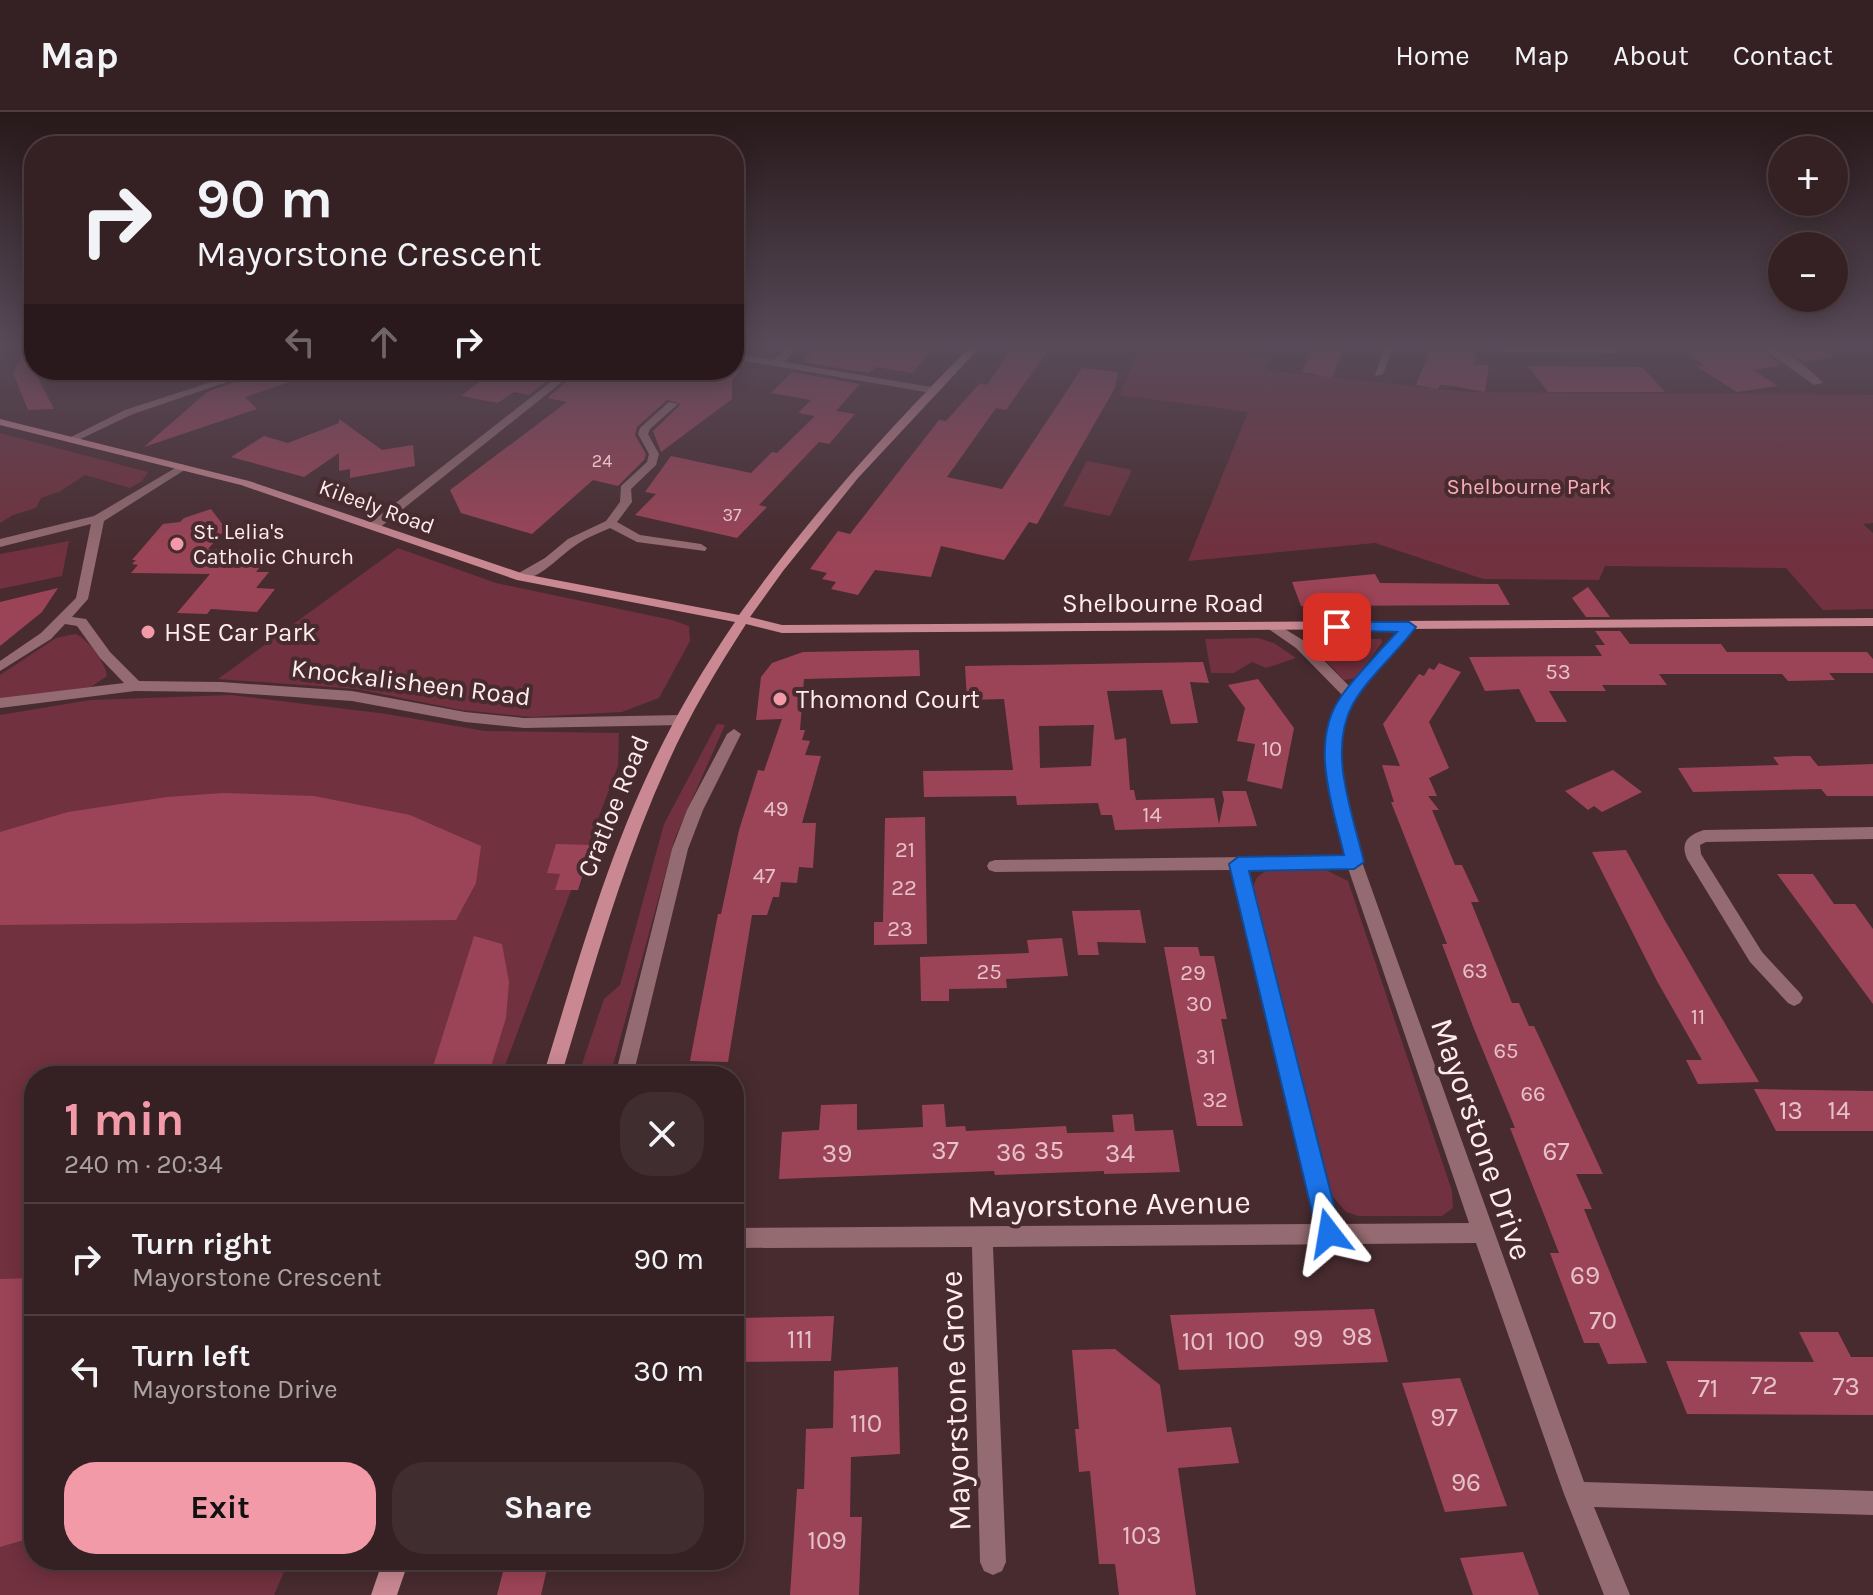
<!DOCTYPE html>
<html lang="en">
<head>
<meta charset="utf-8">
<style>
  body { margin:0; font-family:Karla,sans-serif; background:#402d30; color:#f1f3f6; height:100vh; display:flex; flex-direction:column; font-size:30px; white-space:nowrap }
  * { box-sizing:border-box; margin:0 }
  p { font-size:26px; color:#aaa3a6 }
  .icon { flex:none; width:44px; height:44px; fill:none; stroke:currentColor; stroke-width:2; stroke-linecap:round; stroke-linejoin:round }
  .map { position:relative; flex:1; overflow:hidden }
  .side { position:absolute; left:24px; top:954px; width:720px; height:504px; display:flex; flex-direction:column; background:#352023; border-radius:32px; box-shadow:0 4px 20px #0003,0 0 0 2px #4f3e41 }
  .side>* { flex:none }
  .top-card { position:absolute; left:24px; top:24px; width:720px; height:244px; border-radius:32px; box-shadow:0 4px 20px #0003,0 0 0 2px #4f3e41; background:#352023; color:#f1f3f6; overflow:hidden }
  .buttons { position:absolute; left:1768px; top:24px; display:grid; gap:16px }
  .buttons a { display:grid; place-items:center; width:80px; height:80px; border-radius:50%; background:#352023; box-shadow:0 4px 20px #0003,0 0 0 2px #4f3e41; font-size:40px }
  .pin { position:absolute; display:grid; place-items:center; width:68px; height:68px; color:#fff; margin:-34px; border-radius:16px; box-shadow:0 4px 12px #0006 }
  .me { position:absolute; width:88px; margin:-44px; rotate:346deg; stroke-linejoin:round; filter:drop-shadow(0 0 6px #0008) }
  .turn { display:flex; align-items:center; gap:28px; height:168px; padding:0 40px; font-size:36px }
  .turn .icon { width:104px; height:104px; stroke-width:2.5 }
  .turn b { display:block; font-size:56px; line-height:68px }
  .lanes { display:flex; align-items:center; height:76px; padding:0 40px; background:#0003; justify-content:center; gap:40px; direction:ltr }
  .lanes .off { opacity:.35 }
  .round { display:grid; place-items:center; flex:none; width:84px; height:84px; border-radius:32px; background:#402d30 }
  .head { display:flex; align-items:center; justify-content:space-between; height:136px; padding:0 40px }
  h1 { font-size:48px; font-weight:700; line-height:60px; color:#f39aa9 }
  .primary-button { display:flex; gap:16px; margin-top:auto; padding:16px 40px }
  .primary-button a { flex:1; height:92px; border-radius:32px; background:#f39aa9; color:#111; font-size:32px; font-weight:700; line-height:92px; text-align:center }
  .primary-button a+a { background:#402d30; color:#f1f3f6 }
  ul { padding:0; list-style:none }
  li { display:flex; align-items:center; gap:24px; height:112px; padding:0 40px; border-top:2px solid #4f3e41 }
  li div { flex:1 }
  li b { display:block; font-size:30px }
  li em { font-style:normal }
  header { display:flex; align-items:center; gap:48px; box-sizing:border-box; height:112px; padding:0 40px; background:#352023; border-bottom:2px solid #4f3e41 }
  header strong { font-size:38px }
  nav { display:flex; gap:44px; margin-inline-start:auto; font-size:28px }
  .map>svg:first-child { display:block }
  .green { fill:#71313e }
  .building { fill:#9c4457; fill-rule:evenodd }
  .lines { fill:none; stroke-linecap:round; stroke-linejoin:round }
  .street { fill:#946b71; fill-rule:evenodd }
  .secondary { fill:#c98892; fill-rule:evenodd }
  .route { fill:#1a73e8; stroke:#114b97; stroke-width:2 }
  .poi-dot { fill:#f39aa9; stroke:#472b2f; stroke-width:3 }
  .labels { text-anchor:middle; stroke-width:8; stroke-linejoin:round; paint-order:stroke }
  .far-number-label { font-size:18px; fill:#e6c2c8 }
  .far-park-label { font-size:22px; fill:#f7acb7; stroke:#472b2f }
  .far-street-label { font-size:22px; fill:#feecee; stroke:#472b2f }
  .far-poi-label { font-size:22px; fill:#feecee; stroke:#472b2f; text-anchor:start }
  .number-label { font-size:22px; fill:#e6c2c8 }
  .street-label { font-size:26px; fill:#feecee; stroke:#472b2f }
  .poi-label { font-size:26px; fill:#feecee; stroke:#472b2f; text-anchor:start }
  .near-number-label { font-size:26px; fill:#e6c2c8 }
  .near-street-label { font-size:32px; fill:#feecee; stroke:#472b2f }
</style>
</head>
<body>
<header>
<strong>Map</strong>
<nav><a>Home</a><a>Map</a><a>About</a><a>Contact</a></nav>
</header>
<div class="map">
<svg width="1873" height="1483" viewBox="0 0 1873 1483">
  <rect width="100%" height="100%" fill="#472b2f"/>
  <g class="green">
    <path d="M1140,233H1228L1271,247L1266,258L1465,280L1873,283V411L1863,412L1873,421V497L1823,498L1786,456L1605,454L1599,468L1483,467L1375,431L1188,449L1248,300L1120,283Z"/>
    <path d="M0,321L148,360L142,369L130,376L85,363L59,380L41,386L36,396L13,403L0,411Z"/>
    <path d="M1087,349L1132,358L1110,404L1063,394Z"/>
    <path d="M69,429L62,464L0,477V442Z"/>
    <path d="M398,436L496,471L672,508L689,514L690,529L659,586L622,600L531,605L461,598L357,577L218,567Z"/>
    <path d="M75,522C87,525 106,552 107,564L91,575L0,587V563L56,526Z"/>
    <path d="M1258,526L1274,531L1296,546L1266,556L1252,550L1234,561H1211L1205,527Z"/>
    <path d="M1306,527H1381L1382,530L1357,566L1344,568Z"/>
    <path d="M231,583L387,602L485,619L619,621L618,654L501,964H34V1448H289L274,1483H0V603L90,588Z"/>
    <path d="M717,612L725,613L675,726L610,964H578L604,887L620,873L664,712Z"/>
    <path d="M1326,758L1348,769L1452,1079L1453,1096L1442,1104H1358L1346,1100L1333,1085L1253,779C1254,768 1257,763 1267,759Z"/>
  </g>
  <g class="building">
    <path d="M819,233H936L912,261L876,255L869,261L802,250Z"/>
    <path d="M1014,233H1052L1006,298L996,296L947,365L1002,377L1082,256L1118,260L1115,276L1037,412L1029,410L1004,448L941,434L931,465L875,458L858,483L831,477L836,470L822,467L827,461L810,457L838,419L850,422L939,308L946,309L980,271L987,273Z"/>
    <path d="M1314,233H1345L1332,266L1302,260Z"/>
    <path d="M1432,233L1477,237L1474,253H1489L1485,280L1453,274L1440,273L1438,277L1416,273Z"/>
    <path d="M1673,233H1755L1781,253L1753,258L1778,274L1737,280L1696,254H1706Z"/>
    <path d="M1775,233H1832L1833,245L1804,250Z"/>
    <path d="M24,239L54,297L28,298L13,261Z"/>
    <path d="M1528,254L1642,255L1665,280H1548Z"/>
    <path d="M266,258H314V262L245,285L257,297L144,335L207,280Z"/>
    <path d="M580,258H740L732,269V287L661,340L653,319L681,292L667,288L637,315L635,323L646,342L644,348L618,374L593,368L532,422L461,401L450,378L567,290L547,286Z"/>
    <path d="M521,259L552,265L529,283L514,280L498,291L461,284L491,261L512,265Z"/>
    <path d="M792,260L860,272L836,299L855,302L829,332L819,330L783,368L759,393L767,395L737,426L635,403L656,382L645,380L671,344L751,361L772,340L777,341L815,304L798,301L811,288L771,281Z"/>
    <path d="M339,307L382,338L413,333L415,354L350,366V357L339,359V341L304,365L231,345L264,324L288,331L339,311Z"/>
    <path d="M211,397L223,413L221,415H227L208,437L272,440L256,460H269L256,476L275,477L257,500L211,497L207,502L177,501L210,462L131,461L138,453L132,452L136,448H132L163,412L180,410L184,406Z"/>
    <path d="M1375,462L1380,471L1498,472L1510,493L1301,494L1292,470Z"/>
    <path d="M1588,475L1610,505H1586L1572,486Z"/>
    <path d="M58,476L42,500L0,534V490Z"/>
    <path d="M1595,519H1620L1630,532H1721L1727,540H1867L1873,547V561H1829L1835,568L1788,569L1782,562H1659L1667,573H1602L1606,579H1549L1567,610H1536L1519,577L1485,579L1469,545L1602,544L1595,533H1605Z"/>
    <path d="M919,538L920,564L804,567L800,618H805L802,628L810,629L805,643L821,644L802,711H816L813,756L799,755L797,771L781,770L779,785H773L767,803H752L728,950L690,949L718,802H721L739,718L758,658L764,659L782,607L756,608L761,565L772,551L803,540Z"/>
    <path d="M1203,550L1209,571L1190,570L1198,611L1171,612L1162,578L1107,579L1115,628L1126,626L1130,678H1134L1136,688L1214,686L1219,712L1224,688L1222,679H1246L1257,714L1115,718L1112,703H1101L1098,691L1017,693L1016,684L924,685L923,659L1013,658L1004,587L967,588L965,554ZM1094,613L1091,654L1040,656L1039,614Z"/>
    <path d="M1439,551L1461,560L1429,610L1449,656L1429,666L1437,684H1428L1439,698H1432L1455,753H1462L1479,790H1471L1512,891H1519L1529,914H1534L1603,1062H1576L1592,1097H1584L1647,1251L1608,1252L1599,1231H1584L1550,1141H1559L1510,1016H1515L1474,917L1442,832H1447L1391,690H1394L1382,653L1400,654L1383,612L1419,562L1424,564L1429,556L1434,558Z"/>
    <path d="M1258,567L1294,616L1282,677L1247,669L1255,632L1237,629L1245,596L1228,573Z"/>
    <path d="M1796,644H1810L1818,654L1873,652V684H1827L1821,677L1693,680L1678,656L1779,653L1773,645Z"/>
    <path d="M1613,658L1642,680L1602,700L1594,694L1588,698L1565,679Z"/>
    <path d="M223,681L314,684L410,703L481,734L476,771L456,808L0,813V720L68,700L167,685Z"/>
    <path d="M925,705L927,832L874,833V810H883L885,706Z"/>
    <path d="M556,732L592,733L578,778H555L560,762L547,761Z"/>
    <path d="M1626,738L1664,807L1759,970L1698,972L1686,948H1702L1657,869L1592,740Z"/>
    <path d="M1777,762H1813L1834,792H1855L1873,817V892Z"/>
    <path d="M1140,798L1146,831L1097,830L1099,843H1078L1072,799Z"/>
    <path d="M474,824L502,832L509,870L506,906L488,964H430Z"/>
    <path d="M1062,826L1068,864L1006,867L1007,876L949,877V889H921L920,845L1029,841L1027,828Z"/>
    <path d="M1164,835H1198L1200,844H1214L1227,907H1221L1243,1014H1197Z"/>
    <path d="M1754,977L1873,979V1019H1776Z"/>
    <path d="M857,992V1018L923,1015L922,993L944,992L946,1015L965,1014L966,1019L1066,1014L1067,1021L1114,1020L1112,1003L1133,1002L1135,1019L1173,1018L1180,1060L1104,1062V1059L995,1063L994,1059L779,1067L782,1020L819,1018L821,993Z"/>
    <path d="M34,1166V1425L0,1435V1167Z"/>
    <path d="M1374,1197L1388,1250L1179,1258L1170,1203Z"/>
    <path d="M834,1204L831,1249L734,1250V1206Z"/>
    <path d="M1799,1220H1838L1851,1245H1873V1303L1687,1302L1666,1249L1814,1250Z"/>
    <path d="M1115,1237L1160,1273L1167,1320L1231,1315L1239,1351L1178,1356L1196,1483H1119L1115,1452H1099L1090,1359L1079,1360L1075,1317H1079L1072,1238Z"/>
    <path d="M898,1255L900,1342L851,1345L850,1405H862L859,1483H790L797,1377H804L806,1317L833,1316L834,1259Z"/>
    <path d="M1460,1266L1487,1340L1507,1394L1445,1400L1402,1271Z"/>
    <path d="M1523,1440L1539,1483H1473L1460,1446Z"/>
    <path d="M506,1448H549L541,1483H497Z"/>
  </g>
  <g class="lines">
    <g class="street">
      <path d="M789,233H799L784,250L931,275L936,278L931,281L734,247V241L774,248Z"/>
      <path d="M1384,233H1394L1383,262L1375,264Z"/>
      <path d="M1620,233H1633L1615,241L1504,240L1499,237L1504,234L1614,235Z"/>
      <path d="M1758,233C1781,232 1808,255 1823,271L1814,273Z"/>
      <path d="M248,258H263L133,302L74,330L65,328L125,298Z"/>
      <path d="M566,258H577L378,417H370V411Z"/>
      <path d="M669,290L678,292L650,317L648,322L659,342L656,353L631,377L632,390L617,410L640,423L701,432L707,436L705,439L637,430L610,416C599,421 586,426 576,433C559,444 538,470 517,468V462L545,446L568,427L606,409L620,390L621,374L647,350L649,342L638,322L640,316Z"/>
      <path d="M182,352L188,355L186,357L104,409L88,487L72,505L86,507L110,540L139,569L221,570L352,579L465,600L524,606L682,603L689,608L682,613L524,616L465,610L352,589L221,580L135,579L0,596V586L124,571L100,546L77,514L65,512L51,527L0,559V549L41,521L76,486L91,412L0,435V427L94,404Z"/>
      <path d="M1275,511L1306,530L1350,575L1404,512L1409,511L1416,515C1396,541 1369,564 1352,592C1326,634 1352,705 1362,750L1584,1370L1873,1379V1403L1594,1395L1630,1483H1604L1564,1382L1476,1131L993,1135L1006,1450L1002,1459L993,1463L984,1459L980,1450L972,1135L734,1136V1116L1316,1112L1231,758L995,760L989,758L987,754L989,750L995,748L1345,744C1334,694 1310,630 1343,584L1296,536L1270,518L1268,515ZM1348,756L1469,1111L1337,1112L1247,757Z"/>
      <path d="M734,617L741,622L703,698L688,737L633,964H615L672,737L687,698L727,622Z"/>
      <path d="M1873,715V727L1706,730L1700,733L1701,742L1762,840L1800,881L1803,886L1800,891L1794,894L1788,891L1750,850L1687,747C1680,730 1688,723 1704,718Z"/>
    </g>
    <g class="secondary">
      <path d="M972,233H982L858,366L783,459L750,505L782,513L1873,506V514L782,521L746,512C717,557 690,602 668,651C622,752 593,858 561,964H543C576,857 606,748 655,647C678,599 705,554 735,510L517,468L241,373L0,313V307L249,369L524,462L739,503C809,405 887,318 972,233Z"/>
      <path d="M383,1448H409L397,1483H371Z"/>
    </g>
  </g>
  <linearGradient id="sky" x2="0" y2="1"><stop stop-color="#27181a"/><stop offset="0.53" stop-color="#584a58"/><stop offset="1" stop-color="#584a58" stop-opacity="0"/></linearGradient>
  <rect width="1873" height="440" fill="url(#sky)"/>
  <path class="route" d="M1337,510H1409L1416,515C1397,541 1369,564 1353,592C1327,639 1353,702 1364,750L1354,757L1249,759L1341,1121L1338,1129L1329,1133L1321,1129L1317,1121L1229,752L1238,745L1344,743C1333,694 1309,632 1340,586C1356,563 1378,541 1397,520L1332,518V512Z"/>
  <g class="poi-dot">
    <circle cx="177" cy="432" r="8"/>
    <circle cx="148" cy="520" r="8"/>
    <circle cx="780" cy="587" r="8"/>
  </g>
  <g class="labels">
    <g class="far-number-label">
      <text x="602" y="355">24</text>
      <text x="732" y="409">37</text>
    </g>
    <g class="far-park-label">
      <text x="1529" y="382">Shelbourne Park</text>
    </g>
    <g class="far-street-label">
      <text transform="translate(377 394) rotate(20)" y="8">Kileely Road</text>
    </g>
    <g class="far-poi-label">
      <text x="193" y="427">St. Lelia's<tspan x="193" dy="25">Catholic Church</tspan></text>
    </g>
    <g class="number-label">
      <text x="1558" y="567">53</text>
      <text x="1272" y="644">10</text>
      <text x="776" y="704">49</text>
      <text x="1152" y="710">14</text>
      <text x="905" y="745">21</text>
      <text x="764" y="771">47</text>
      <text x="904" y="783">22</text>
      <text x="900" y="824">23</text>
      <text x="1475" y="866">63</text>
      <text x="989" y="867">25</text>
      <text x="1193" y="868">29</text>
      <text x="1199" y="899">30</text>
      <text x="1698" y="912">11</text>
      <text x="1506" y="946">65</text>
      <text x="1206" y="952">31</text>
      <text x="1533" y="989">66</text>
      <text x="1215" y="995">32</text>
    </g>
    <g class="street-label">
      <text x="1163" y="500">Shelbourne Road</text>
      <text transform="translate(411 570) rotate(7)" y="9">Knockalisheen Road</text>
      <text transform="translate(613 694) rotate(-68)" y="9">Cratloe Road</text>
    </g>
    <g class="poi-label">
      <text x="164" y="529">HSE Car Park</text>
      <text x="796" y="596">Thomond Court</text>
    </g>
    <g class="near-number-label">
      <text x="1791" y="1007">13</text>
      <text x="1839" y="1007">14</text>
      <text x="945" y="1047">37</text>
      <text x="1049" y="1047">35</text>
      <text x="1556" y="1048">67</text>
      <text x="1011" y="1049">36</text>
      <text x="837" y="1050">39</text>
      <text x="1120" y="1050">34</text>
      <text x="1585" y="1172">69</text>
      <text x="1603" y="1217">70</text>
      <text x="1357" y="1233">98</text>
      <text x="1308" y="1235">99</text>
      <text x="800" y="1236">111</text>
      <text x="1245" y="1237">100</text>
      <text x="1198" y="1238">101</text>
      <text x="1764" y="1282">72</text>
      <text x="1846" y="1283">73</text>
      <text x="1708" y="1285">71</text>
      <text x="1444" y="1314">97</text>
      <text x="866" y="1320">110</text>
      <text x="1466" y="1379">96</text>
      <text x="1142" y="1432">103</text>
      <text x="827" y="1437">109</text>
    </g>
    <g class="near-street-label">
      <text transform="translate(1482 1027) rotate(71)" y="11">Mayorstone Drive</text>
      <text transform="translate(1109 1092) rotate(-1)" y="11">Mayorstone Avenue</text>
      <text transform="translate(955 1289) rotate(-92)" y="11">Mayorstone Grove</text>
    </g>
  </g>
</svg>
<div class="buttons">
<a>+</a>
<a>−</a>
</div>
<div class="pin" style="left:1337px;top:515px;background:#d93025"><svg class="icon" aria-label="arrive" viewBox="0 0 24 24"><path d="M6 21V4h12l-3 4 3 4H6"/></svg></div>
<svg class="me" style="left:1329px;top:1121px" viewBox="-20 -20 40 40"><path d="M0-17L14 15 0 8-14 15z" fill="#1a73e8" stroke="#fff" stroke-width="4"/></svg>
<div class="top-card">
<div class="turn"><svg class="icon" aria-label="right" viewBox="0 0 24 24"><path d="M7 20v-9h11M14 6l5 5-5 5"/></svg><div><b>90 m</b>Mayorstone Crescent</div></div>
<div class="lanes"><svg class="icon off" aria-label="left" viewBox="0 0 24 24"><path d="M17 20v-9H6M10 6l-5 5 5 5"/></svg><svg class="icon off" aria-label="ahead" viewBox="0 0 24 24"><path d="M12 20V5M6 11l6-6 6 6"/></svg><svg class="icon" aria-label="right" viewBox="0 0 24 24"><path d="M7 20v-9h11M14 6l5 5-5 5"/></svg></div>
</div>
<section class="side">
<div class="head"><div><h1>1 min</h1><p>240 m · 20:34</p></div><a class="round"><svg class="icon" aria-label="close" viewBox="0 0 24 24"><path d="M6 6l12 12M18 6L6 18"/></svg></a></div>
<ul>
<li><svg class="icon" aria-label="right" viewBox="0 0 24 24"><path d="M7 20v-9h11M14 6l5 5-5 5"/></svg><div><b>Turn right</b><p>Mayorstone Crescent</p></div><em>90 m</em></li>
<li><svg class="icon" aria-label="left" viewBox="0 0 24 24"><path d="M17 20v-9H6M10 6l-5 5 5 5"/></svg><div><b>Turn left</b><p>Mayorstone Drive</p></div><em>30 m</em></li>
</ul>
<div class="primary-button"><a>Exit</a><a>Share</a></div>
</section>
</div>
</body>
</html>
